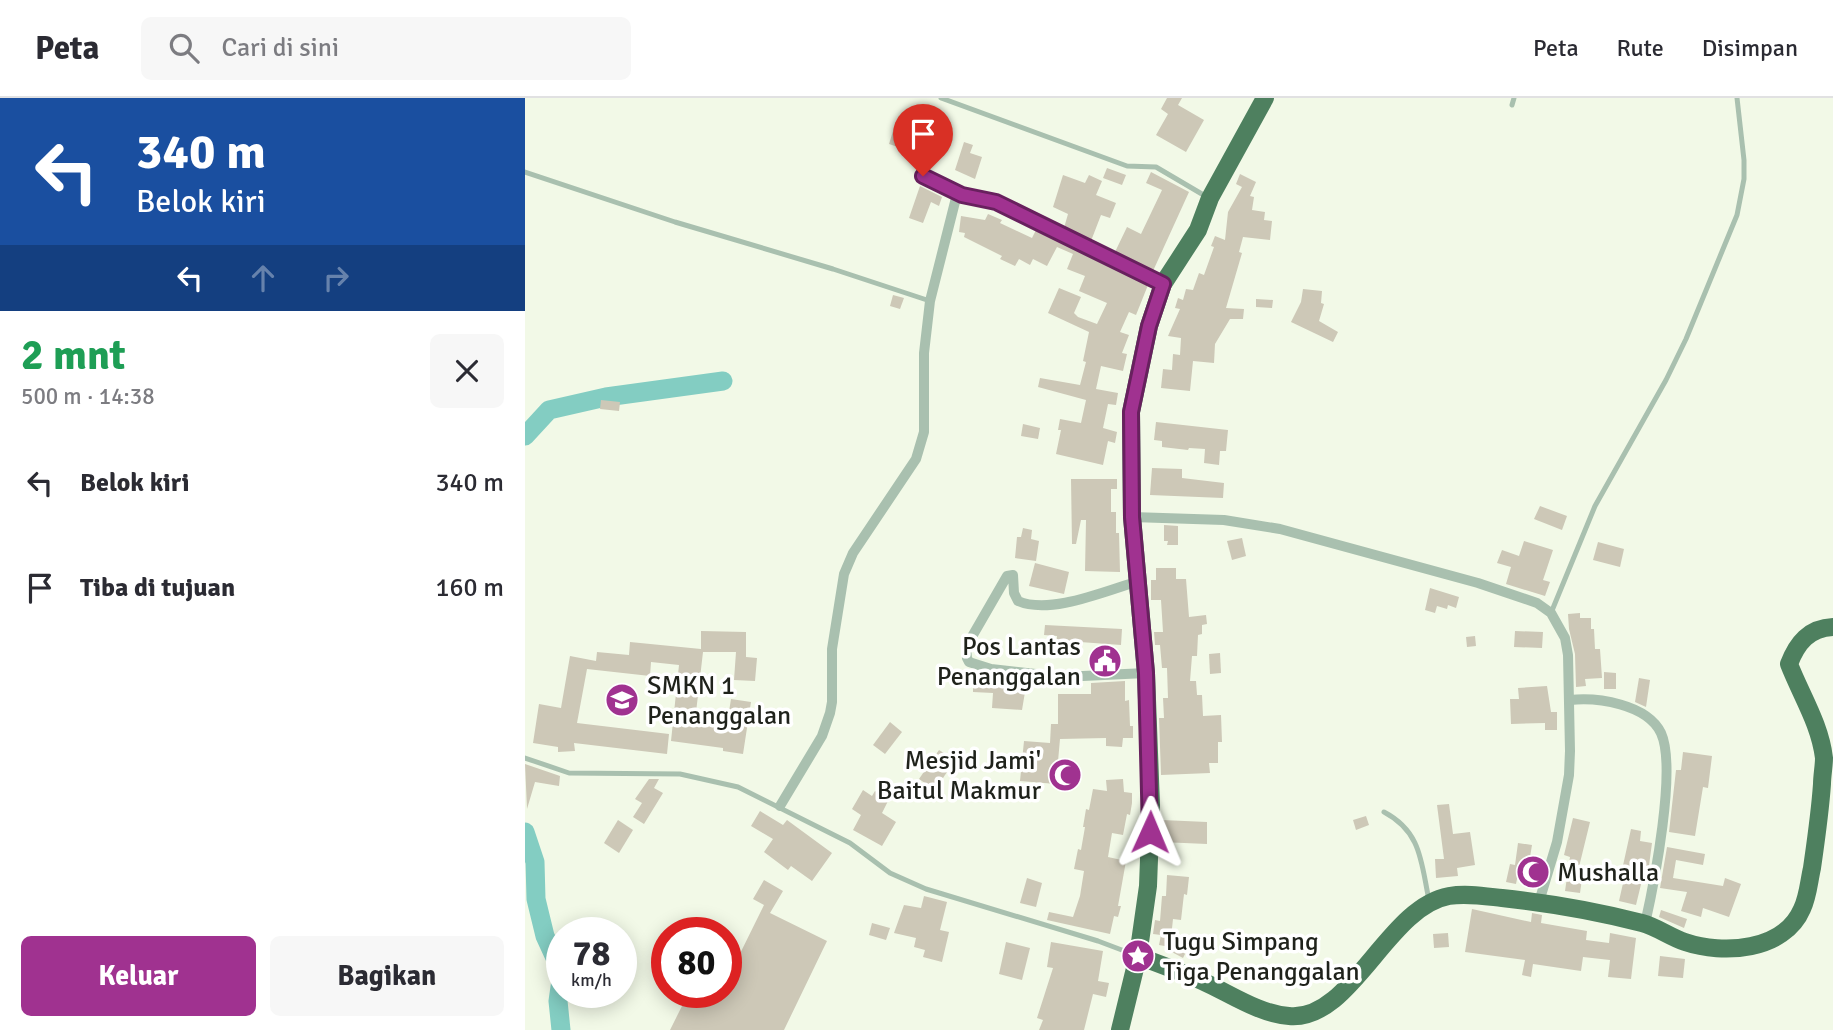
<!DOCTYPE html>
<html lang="id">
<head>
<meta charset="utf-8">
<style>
  body { margin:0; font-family:Signika,sans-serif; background:#f7f7f7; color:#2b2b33; height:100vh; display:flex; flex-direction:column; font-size:26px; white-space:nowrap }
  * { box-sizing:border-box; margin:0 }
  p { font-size:23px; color:#7c7c81 }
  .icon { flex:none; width:38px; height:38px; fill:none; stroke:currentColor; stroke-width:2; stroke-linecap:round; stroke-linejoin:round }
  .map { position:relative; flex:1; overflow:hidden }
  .panel { display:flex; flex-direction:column; background:#fff; width:525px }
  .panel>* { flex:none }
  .hud { background:#1a4fa0; color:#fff; overflow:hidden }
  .speed { position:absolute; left:21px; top:819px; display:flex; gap:14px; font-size:35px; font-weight:700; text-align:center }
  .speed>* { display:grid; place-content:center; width:91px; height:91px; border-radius:50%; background:#fff; box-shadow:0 4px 18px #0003; line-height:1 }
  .speed small { font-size:18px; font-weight:400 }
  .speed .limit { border:10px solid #d22; background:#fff; color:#111 }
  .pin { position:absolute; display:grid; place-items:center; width:60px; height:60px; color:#fff; margin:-72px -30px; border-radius:50% 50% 50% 0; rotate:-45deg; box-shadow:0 0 7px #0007 }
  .pin .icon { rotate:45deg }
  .me { position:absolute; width:77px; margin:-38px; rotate:1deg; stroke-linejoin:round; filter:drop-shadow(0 0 5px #0008) }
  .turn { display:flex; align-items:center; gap:24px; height:147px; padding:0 21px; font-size:32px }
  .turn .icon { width:91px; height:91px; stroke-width:2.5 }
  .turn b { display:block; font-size:49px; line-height:60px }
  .lanes { display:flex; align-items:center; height:66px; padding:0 21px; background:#0003; justify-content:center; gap:35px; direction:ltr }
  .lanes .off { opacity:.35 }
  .round { display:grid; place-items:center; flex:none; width:74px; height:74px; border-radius:10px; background:#f7f7f7 }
  .summary { display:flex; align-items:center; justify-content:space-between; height:119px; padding:0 21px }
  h1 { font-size:42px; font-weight:700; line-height:52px; color:#1e9e55 }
  .primary-button { display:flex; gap:14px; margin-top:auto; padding:14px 21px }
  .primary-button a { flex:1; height:80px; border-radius:10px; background:#a03290; color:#fff; font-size:28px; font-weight:700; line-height:80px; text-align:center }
  .primary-button a+a { background:#f7f7f7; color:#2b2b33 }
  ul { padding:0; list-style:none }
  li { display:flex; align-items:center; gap:21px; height:105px; padding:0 21px }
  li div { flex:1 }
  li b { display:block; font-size:26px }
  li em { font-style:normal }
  header { display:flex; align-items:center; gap:42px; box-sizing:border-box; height:98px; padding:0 35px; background:#fff; border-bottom:2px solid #e1e1e2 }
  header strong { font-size:33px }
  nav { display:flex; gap:38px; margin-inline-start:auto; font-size:24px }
  .search { width:490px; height:63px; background:#f7f7f7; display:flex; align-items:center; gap:18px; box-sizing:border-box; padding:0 24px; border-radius:10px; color:#7c7c81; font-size:26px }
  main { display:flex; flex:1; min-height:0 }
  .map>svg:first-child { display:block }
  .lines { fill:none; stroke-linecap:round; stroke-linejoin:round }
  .river { stroke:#83cdc2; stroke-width:19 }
  .building { fill:#cdc8b7 }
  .lane { stroke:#a9c0af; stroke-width:5 }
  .street { stroke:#a9c0af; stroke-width:10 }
  .highway { stroke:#4e805f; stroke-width:18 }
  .route-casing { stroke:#68205e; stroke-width:18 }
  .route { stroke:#a03290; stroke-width:12 }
  .labels { text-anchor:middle; stroke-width:7; stroke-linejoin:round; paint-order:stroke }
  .poi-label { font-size:26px; fill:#1f221b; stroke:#fff; text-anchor:start }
</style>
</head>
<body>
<header>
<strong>Peta</strong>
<div class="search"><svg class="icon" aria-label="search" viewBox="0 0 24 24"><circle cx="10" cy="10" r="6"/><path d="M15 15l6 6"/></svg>Cari di sini</div>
<nav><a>Peta</a><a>Rute</a><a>Disimpan</a></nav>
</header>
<main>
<section class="panel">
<div class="hud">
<div class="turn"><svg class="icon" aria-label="left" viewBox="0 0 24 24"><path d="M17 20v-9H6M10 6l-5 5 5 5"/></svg><div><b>340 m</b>Belok kiri</div></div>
<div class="lanes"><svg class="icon" aria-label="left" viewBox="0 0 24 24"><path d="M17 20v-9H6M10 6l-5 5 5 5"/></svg><svg class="icon off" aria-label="ahead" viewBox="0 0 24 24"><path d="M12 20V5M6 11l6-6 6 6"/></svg><svg class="icon off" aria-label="right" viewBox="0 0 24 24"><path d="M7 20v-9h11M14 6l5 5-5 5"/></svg></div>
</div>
<div class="summary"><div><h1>2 mnt</h1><p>500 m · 14:38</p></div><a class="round"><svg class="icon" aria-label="close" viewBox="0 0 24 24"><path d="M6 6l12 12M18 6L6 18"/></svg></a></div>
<ul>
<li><svg class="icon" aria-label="left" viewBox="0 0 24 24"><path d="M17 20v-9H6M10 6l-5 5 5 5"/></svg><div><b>Belok kiri</b></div><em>340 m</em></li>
<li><svg class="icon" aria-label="arrive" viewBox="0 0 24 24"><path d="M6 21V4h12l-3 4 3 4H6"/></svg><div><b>Tiba di tujuan</b></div><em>160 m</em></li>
</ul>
<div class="primary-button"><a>Keluar</a><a>Bagikan</a></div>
</section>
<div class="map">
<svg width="1308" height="932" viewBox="0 0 1308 932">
  <rect width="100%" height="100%" fill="#f2f9e7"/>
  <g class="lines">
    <g class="river">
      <path d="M0,338L24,312L81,299L198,283"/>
      <path d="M0,734L10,764L11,801L20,838L37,875L33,903L36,932"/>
    </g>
  </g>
  <g class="building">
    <path d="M642,0H657L653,7L679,22L661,54L631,37L643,16L636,11Z"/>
    <path d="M369,30L394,37L396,31L416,38L407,65L387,58L388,54L364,46Z"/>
    <path d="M439,44L448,47L445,55L457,59L450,81L430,72Z"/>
    <path d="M582,70L601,77L597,87L578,80Z"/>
    <path d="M626,74L664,94L628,173L590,154L602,129L616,136L637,92L621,85Z"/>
    <path d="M715,76L731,84L725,98L729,99L727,112L740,114L739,122L747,123L745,142L718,139L714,154L717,155L701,210L719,211L718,221H705L690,246L689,265L668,263L665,293L636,290L638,271L647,272L648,256L655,257L656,240L643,238L655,211L650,210L653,200L658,202L661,191L668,192L674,175L679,177L689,149L686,148L690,138L700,142L703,114L717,89L711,86Z"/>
    <path d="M538,77L560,85L564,77L577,83L571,97L591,105L585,120L576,117L566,143L539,130L543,116L528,109Z"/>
    <path d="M395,88L417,99L414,108L406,104L398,125L384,120Z"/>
    <path d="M463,116L477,122L475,125L507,140L511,132L623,187L611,217L604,214L595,234L604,237L597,255L602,256L598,273L576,268L571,291L593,295L591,307L583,306L578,330L592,334L590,345L583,343L578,367L531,356L536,332H533L535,321L556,325L561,302L513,289L515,280L555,287L561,264L558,263L564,234L523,215L534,190L556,199L549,215L553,219L572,226L582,205L554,193L560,178L542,171L548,156L532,149L522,168L508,161L505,167L494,161L490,168L475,161L477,158L439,139L440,135L434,134L436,118L460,122Z"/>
    <path d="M778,191L797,193L796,205L799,206L794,223L813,234L808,244L766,224L776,204Z"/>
    <path d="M368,197L379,200L375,211L365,208Z"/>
    <path d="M731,201L748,202L747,210L731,209Z"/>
    <path d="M76,302L95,304L94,313L75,311Z"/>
    <path d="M631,324L703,332L701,353H695L694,367L679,365L680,351L664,350L663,352L637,349V343L629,342Z"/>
    <path d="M498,326L515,330L513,341L496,338Z"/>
    <path d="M627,370L657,371V380L699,385L698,400L625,397Z"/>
    <path d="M546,381H592V391H586V414H591V435H594L595,474L560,473L561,422H556L551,446H547Z"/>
    <path d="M1015,408L1042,418L1037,432L1009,421Z"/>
    <path d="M639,427L653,428V447H642L643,443H639Z"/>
    <path d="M498,430L507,432L506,441L514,443L511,463L490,460L492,439H496Z"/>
    <path d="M717,440L721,458L707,462L702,443Z"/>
    <path d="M999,443L1028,452L1018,482L1025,484L1020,498L981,486L986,469L972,465L977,452L994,458Z"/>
    <path d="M1073,444L1099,451L1095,469L1068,462Z"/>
    <path d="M510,465L544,474L539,496L504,488Z"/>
    <path d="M631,470H651V481H661L664,519L681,517L682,526L677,527V536L673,537L672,558H667L665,583H671L672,597H677L678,618L696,617L697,644H693V665H684L685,675L636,677L634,620H639L638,600H643L642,570H637L635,547H630L629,534H638L636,502H626V482H631Z"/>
    <path d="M905,490L934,499L931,510L923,507L922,511L912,508L910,515L900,512Z"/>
    <path d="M1055,515V520H1066V531H1069L1070,551H1075L1077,580L1060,581L1061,588L1051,589L1050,556L1044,531L1043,516Z"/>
    <path d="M520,527L597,531L596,547L555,544V555L531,553L532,538L519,537Z"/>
    <path d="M176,533L221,534V559L232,560L230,583L209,582L211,554H178L170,623L202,626L206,601L226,604L218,656L198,653V650L146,643L154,567L126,564L125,578L62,571L52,625L144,636L142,656L49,645L50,653L33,654V649L8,645L14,606L36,610L45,558L71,563L72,554L104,557L105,544L176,551Z"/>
    <path d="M990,533L1018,534L1017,550L989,549Z"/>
    <path d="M950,538L951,548L942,549L941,539Z"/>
    <path d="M695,555L696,575L685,576L684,556Z"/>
    <path d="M1079,574L1091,575V591H1079Z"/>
    <path d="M448,578L468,579V582L491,584V587L501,588L497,612L467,610L468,595L448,594Z"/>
    <path d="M1114,580L1125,582L1121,609L1110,604Z"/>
    <path d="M600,583V603L604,602L605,628H608V640H598L597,649L581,648V640L535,641L531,686L495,683L499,643L525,645L526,626H533V596H566V585Z"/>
    <path d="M1022,588L1026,614H1032V632H1020V625L986,626L985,601H994L993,590Z"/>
    <path d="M365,624L377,634L360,656L348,647Z"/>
    <path d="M414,652L430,662L410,692L394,681Z"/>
    <path d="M1158,654L1187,658L1183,690L1178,689L1170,738L1144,734L1151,672H1156Z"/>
    <path d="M0,666L35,678L34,688L10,684L2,711Z"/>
    <path d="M124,681H134L129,690L138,695L119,726L108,719L117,705L110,701Z"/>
    <path d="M598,681L599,694L607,695V705L605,717L602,716L598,737L587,735L583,759L601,763L593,808H596L593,819L589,818L585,836L522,822L524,814L548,819L555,798L559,773L549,771L553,751L556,752L560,729H558L561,711L564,712L568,691L582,693L581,682Z"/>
    <path d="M338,692L347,698L350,693L364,701L357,715L371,724L357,748L328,732L336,717L327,711Z"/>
    <path d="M924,706L928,736L945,734L950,767L932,770L933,778L911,780L910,761H919L912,707Z"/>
    <path d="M235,713L258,727L262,722L307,755L287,783L266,768L263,772L239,754L248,741L226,728Z"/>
    <path d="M841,718L844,727L831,732L828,722Z"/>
    <path d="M1048,720L1065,724L1053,773L1058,774L1055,795L1040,793L1045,759L1039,757Z"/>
    <path d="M93,722L108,732L94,755L79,745Z"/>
    <path d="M637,722L682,724V746L636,744Z"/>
    <path d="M1106,731L1116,733L1115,743L1127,745L1123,775L1119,774L1111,807L1094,803L1101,772H1097Z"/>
    <path d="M993,745L1007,747L1005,759L1019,761L1012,785L992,781L991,786L981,784L985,766L990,767Z"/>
    <path d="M1142,749L1180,756L1178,767L1151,762L1148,780L1198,788L1200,780L1216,786L1204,819L1178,810L1176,819L1156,813L1162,794L1135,790Z"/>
    <path d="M642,777L664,779L662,797L659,796L656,822L648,821L645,849L634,847L636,837L628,836L630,822L635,823L637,798H641Z"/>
    <path d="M502,780L517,785L511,809L495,805Z"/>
    <path d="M239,782L258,793L245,815L302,843L259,932H145L164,894H182L194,900L196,894H201V884L239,807L228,801Z"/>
    <path d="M399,798L422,804L415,832L424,834L417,864L398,859L400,852L389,849L391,840L369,835L379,807L396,810Z"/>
    <path d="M947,811L1006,824L1007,815L1017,817L1016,825L1062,833L1061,842L1084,845L1085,835L1111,840L1106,881L1083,879L1085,862L1058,859L1056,873L1008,866L1006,879L997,877L1000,862L940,854Z"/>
    <path d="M1136,812L1162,821L1159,830L1134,819Z"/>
    <path d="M347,825L365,830L361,842L344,837Z"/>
    <path d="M923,835L924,849L909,850L908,836Z"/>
    <path d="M481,844L505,850L497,882L474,876Z"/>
    <path d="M526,844L578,853L573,883L584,885L581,899L568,896L559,932H514L518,922L512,920L528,870L522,869Z"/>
    <path d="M649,845L662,852L658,860L645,853Z"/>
    <path d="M1135,858L1160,861L1158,880L1133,878Z"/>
  </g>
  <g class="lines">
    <g class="lane">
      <path d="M416,0L602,68L631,69L682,99"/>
      <path d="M987,7L989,0"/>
      <path d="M0,74L150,124L308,171L405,203"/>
      <path d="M398,78L437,97"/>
      <path d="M1026,515L1070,408L1141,282L1161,241L1212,117L1219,81V62L1212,0"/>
      <path d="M0,660L44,675L155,676L213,689L325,745L365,775L401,791L573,843L610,857"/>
      <path d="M859,714C897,734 896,765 904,802"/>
    </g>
    <g class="street">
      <path d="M607,419L699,422L755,431L953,485L1012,505L1026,515L1040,540L1043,557L1045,653L1044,677L1032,744L1014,804"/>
      <path d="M614,483C580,493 525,517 493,503L489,495L488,477L482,478L441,549L442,560L444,564L466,571L537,579L621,575"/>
      <path d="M1045,602C1072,599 1122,606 1136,635C1152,670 1129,786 1120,826"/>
      <path d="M255,708L297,638L305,615L307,604V551L319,476L328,455L391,361L399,334V255L405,203L431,100L437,97L471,105L638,186"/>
    </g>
    <g class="highway">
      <path d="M613,858C634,866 656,874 677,883C704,895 734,916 764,918C826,924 862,809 924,798C941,795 959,798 977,800C1024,805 1071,813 1117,825C1132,829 1145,839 1160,844C1198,857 1259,853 1277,811C1283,799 1284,783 1287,770C1291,742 1295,715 1297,686C1297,678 1299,668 1299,660C1295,626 1276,597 1264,566C1272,545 1284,530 1308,529"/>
      <path d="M595,932L613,858L623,788L626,707L621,575L607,419L606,314L624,228L638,186L673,132L685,100L740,0"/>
    </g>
  </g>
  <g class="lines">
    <defs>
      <path id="route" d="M398,78L437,97L471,104L638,186L624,228L606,314L607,419L621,575L625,734"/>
    </defs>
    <use href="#route" class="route-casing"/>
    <use href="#route" class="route"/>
  </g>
  <defs>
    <symbol id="civic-disc" viewBox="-11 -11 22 22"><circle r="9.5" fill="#a03290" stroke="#fff"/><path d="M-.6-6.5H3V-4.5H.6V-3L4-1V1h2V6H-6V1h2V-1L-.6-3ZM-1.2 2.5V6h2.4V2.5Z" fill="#fff"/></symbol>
    <symbol id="school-disc" viewBox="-11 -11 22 22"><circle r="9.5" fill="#a03290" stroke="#fff"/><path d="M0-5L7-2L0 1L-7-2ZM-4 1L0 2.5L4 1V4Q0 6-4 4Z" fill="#fff"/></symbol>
    <symbol id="mosque-disc" viewBox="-11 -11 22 22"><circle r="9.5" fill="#a03290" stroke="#fff"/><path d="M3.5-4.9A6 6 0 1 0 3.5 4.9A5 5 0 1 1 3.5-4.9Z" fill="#fff"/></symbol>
    <symbol id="sight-disc" viewBox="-11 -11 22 22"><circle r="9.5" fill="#a03290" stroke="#fff"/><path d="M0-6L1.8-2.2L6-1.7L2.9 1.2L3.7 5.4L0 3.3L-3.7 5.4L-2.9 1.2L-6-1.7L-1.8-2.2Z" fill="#fff"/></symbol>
  </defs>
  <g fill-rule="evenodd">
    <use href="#civic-disc" x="561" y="544" width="38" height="38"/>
    <use href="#school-disc" x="78" y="583" width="38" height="38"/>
    <use href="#mosque-disc" x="521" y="658" width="38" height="38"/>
    <use href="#mosque-disc" x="989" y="755" width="38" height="38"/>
    <use href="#sight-disc" x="594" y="839" width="38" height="38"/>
  </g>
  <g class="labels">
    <g class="poi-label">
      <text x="556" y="557" text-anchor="end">Pos Lantas<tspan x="556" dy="30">Penanggalan</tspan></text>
      <text x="122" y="596">SMKN 1<tspan x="122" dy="30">Penanggalan</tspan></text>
      <text x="516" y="671" text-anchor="end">Mesjid Jami'<tspan x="516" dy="30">Baitul Makmur</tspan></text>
      <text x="1032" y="783">Mushalla</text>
      <text x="638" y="852">Tugu Simpang<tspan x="638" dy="30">Tiga Penanggalan</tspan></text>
    </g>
  </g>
</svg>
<div class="speed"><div>78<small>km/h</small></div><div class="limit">80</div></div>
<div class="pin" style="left:398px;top:78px;background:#d93025"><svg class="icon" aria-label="arrive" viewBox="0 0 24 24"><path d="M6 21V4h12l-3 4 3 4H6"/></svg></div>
<svg class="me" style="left:625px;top:734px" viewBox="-20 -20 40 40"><path d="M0-17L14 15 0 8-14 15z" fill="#a03290" stroke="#fff" stroke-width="4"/></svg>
</div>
</main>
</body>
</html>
